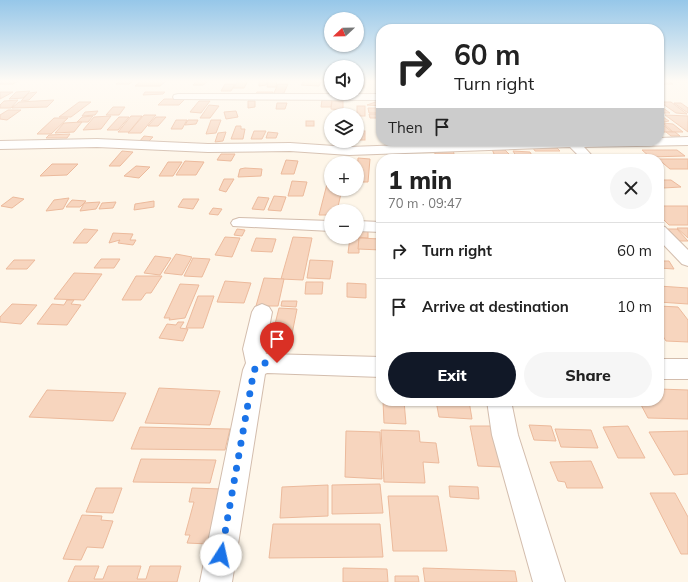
<!DOCTYPE html>
<html lang="en">
<head>
<meta charset="utf-8">
<style>
  body { margin:0; font-family:Mulish,sans-serif; background:#f6f6f6; color:#222; height:100vh; display:flex; flex-direction:column; font-size:15px; white-space:nowrap }
  * { box-sizing:border-box; margin:0 }
  p { font-size:13px; color:#767676 }
  .icon { flex:none; width:22px; height:22px; fill:none; stroke:currentColor; stroke-width:2; stroke-linecap:round; stroke-linejoin:round }
  .map { position:relative; flex:1; overflow:hidden }
  .sheet { position:absolute; left:376px; top:154px; width:288px; height:252px; display:flex; flex-direction:column; background:#fff; border-radius:16px; box-shadow:0 1px 3px #0004 }
  .sheet>* { flex:none }
  .banner { position:absolute; left:376px; top:24px; width:288px; height:122px; border-radius:16px; box-shadow:0 1px 3px #0004; background:#fff; color:#222; overflow:hidden }
  .needle { width:26px; rotate:248deg }
  .tools { position:absolute; left:324px; top:12px; display:grid; gap:8px }
  .tools a { display:grid; place-items:center; width:40px; height:40px; border-radius:50%; background:#fff; box-shadow:0 1px 3px #0004; font-size:20px }
  .pin { position:absolute; display:grid; place-items:center; width:34px; height:34px; color:#fff; margin:-41px -17px; border-radius:50% 50% 50% 0; rotate:-45deg; box-shadow:0 0 4px #0007 }
  .pin .icon { rotate:45deg }
  .me { position:absolute; width:44px; margin:-22px; rotate:10deg; stroke-linejoin:round; filter:drop-shadow(0 0 3px #0008) }
  .turn { display:flex; align-items:center; gap:14px; height:84px; padding:0 12px; font-size:18px }
  .turn .icon { width:52px; height:52px; stroke-width:2.5 }
  .turn b { display:block; font-size:28px; line-height:34px }
  .then { display:flex; align-items:center; height:38px; padding:0 12px; background:#0003; gap:8px; font-size:15px }
  .round { display:grid; place-items:center; flex:none; width:42px; height:42px; border-radius:21px; background:#f6f6f6 }
  .headline { display:flex; align-items:center; justify-content:space-between; height:68px; padding:0 12px }
  h1 { font-size:24px; font-weight:800; line-height:30px }
  .cta { display:flex; gap:8px; margin-top:auto; padding:8px 12px }
  .cta a { flex:1; height:46px; border-radius:24px; background:#111827; color:#fff; font-size:16px; font-weight:800; line-height:46px; text-align:center }
  .cta a+a { background:#f6f6f6; color:#222 }
  ul { padding:0; list-style:none }
  li { display:flex; align-items:center; gap:12px; height:56px; padding:0 12px; border-top:1px solid #e0e0e0 }
  li div { flex:1 }
  li b { display:block; font-size:15px }
  li em { font-style:normal }
  .map>svg:first-child { display:block }
  .building { fill:#f7d5be; stroke:#ecba9c }
  .lines { fill:none; stroke-linecap:round; stroke-linejoin:round }
  .minor-casing { stroke:#d3bdad; stroke-width:2 }
  .minor { fill:#fff; fill-rule:evenodd }
  .route { stroke:#1a73e8; stroke-width:7; stroke-dasharray:0 12.6 }
</style>
</head>
<body>
<div class="map">
<svg width="688" height="582" viewBox="0 0 688 582">
  <rect width="100%" height="100%" fill="#fef6e9"/>
  <g class="building">
    <path d="M2,81H18L13,84H0Z"/>
    <path d="M120,81H133L129,84H116Z"/>
    <path d="M141,81H166L160,86H135Z"/>
    <path d="M197,81H208L203,85H193Z"/>
    <path d="M238,81H248L244,88H233Z"/>
    <path d="M259,81H267L266,85L259,86Z"/>
    <path d="M268,81H277L276,87H267Z"/>
    <path d="M304,81L321,82L319,86L301,85Z"/>
    <path d="M659,81H669L673,84H659Z"/>
    <path d="M357,82L365,83L364,88L357,87Z"/>
    <path d="M225,84H235L231,91H221Z"/>
    <path d="M278,84H288L283,95H273Z"/>
    <path d="M30,91L23,98L9,99L16,92Z"/>
    <path d="M0,92H13L0,99Z"/>
    <path d="M37,92L29,100L21,101L29,93Z"/>
    <path d="M145,92H165L163,94L143,95Z"/>
    <path d="M257,92H273L272,95H255Z"/>
    <path d="M164,99H185L179,105H158Z"/>
    <path d="M18,100L11,108H0V105L4,101Z"/>
    <path d="M54,100L47,107L12,108L19,102Z"/>
    <path d="M322,100H332L331,107H321Z"/>
    <path d="M381,100V106L367,105Z"/>
    <path d="M199,101H210L201,113L190,112Z"/>
    <path d="M248,101H255V107L248,108Z"/>
    <path d="M332,101H343V110L331,109Z"/>
    <path d="M79,102H91L71,117H59Z"/>
    <path d="M660,102H671L687,114L676,113Z"/>
    <path d="M277,103H287L285,109H276Z"/>
    <path d="M674,103H681L688,108V113Z"/>
    <path d="M209,105L219,106L210,118H200Z"/>
    <path d="M659,105L670,113H661Z"/>
    <rect x="357" y="106" width="8" height="10"/>
    <path d="M113,107H125L119,115H106Z"/>
    <path d="M368,108H381V113H369Z"/>
    <path d="M8,110H21L7,120L0,119V115Z"/>
    <path d="M98,111L95,115L82,116L85,112Z"/>
    <path d="M236,111L238,117L226,119L224,112Z"/>
    <path d="M369,114H381V118H370Z"/>
    <path d="M144,115H156L141,133H128Z"/>
    <path d="M659,115H660L669,121L659,123Z"/>
    <path d="M665,115L688,116V132Z"/>
    <path d="M93,116L88,122H77L82,117Z"/>
    <path d="M111,116L101,129L83,130L94,117Z"/>
    <path d="M131,116H142L129,132H118Z"/>
    <path d="M119,117H129L118,130H107Z"/>
    <path d="M156,117H166L158,126H148Z"/>
    <path d="M54,118H68L51,134H37Z"/>
    <path d="M176,120H187L182,129H171Z"/>
    <path d="M188,120H198L196,124L185,125Z"/>
    <path d="M211,120H221L216,133L206,134Z"/>
    <rect x="306" y="121" width="8" height="5"/>
    <path d="M82,122L74,132L55,133L64,123Z"/>
    <path d="M663,123L673,124L683,132H673Z"/>
    <path d="M659,124H662L672,132H659Z"/>
    <path d="M236,126H241V129H245L243,139H231Z"/>
    <path d="M254,131H266L262,139H251Z"/>
    <rect x="357" y="131" width="8" height="9"/>
    <path d="M226,132L223,141L215,142L218,133Z"/>
    <path d="M268,132L278,133L276,138H266Z"/>
    <path d="M666,132H675L680,136H671Z"/>
    <path d="M70,134L67,138H46L49,135Z"/>
    <path d="M144,136L153,137L148,142H139Z"/>
    <path d="M434,148L453,149L454,154H435Z"/>
    <path d="M533,148H557L560,151H535Z"/>
    <path d="M492,149L505,150L514,159H496Z"/>
    <path d="M642,150H677L685,156L650,157Z"/>
    <path d="M122,151L133,152L120,166H109Z"/>
    <path d="M513,151L530,152L534,159H518Z"/>
    <path d="M221,154H235L231,161L217,160Z"/>
    <path d="M436,155L459,156L460,159H437Z"/>
    <path d="M540,157H560L562,159H542Z"/>
    <path d="M643,157L646,159L604,158Z"/>
    <path d="M358,158L370,159L368,182H357Z"/>
    <path d="M658,159H688V169H670Z"/>
    <path d="M286,160L298,161L294,174H281Z"/>
    <path d="M185,161L204,162L196,175H176Z"/>
    <path d="M168,162H182L173,176H159Z"/>
    <path d="M52,164H78L67,175L40,176Z"/>
    <path d="M136,166L150,167L139,178L124,176Z"/>
    <path d="M245,168L262,169L261,176L238,177L240,169Z"/>
    <path d="M224,179H234L226,192L219,190Z"/>
    <path d="M659,180H671L681,187L663,188L659,184Z"/>
    <path d="M292,181L307,182L303,196H288Z"/>
    <path d="M327,184H331V189H342L337,211H331V215H319Z"/>
    <path d="M274,196L286,197L281,211L268,210Z"/>
    <path d="M13,197L24,199L12,208L1,206Z"/>
    <path d="M258,197L269,198L264,210L252,209Z"/>
    <path d="M69,198L63,209L46,211L54,200Z"/>
    <path d="M183,199H199L193,209L178,207Z"/>
    <path d="M72,200L86,201L80,207H66Z"/>
    <path d="M154,201V207L134,210L135,204Z"/>
    <path d="M100,202L96,209L80,211L84,203Z"/>
    <path d="M116,202L113,208L99,209L102,203Z"/>
    <path d="M659,206H688V225H669L659,215Z"/>
    <path d="M213,208L222,209L218,215L209,214Z"/>
    <path d="M677,228H688V238Z"/>
    <path d="M84,229L98,230L87,243H73Z"/>
    <path d="M237,229L245,230L242,236L234,235Z"/>
    <path d="M668,229H677L688,241H679Z"/>
    <path d="M357,230L368,231V238L357,237Z"/>
    <path d="M113,233L133,234L130,240H136L133,245L118,243L120,240L109,243Z"/>
    <path d="M225,237L240,238L232,257L215,255Z"/>
    <path d="M293,237L312,238L303,280L281,279Z"/>
    <path d="M350,237L359,238V253H348Z"/>
    <path d="M256,238L276,239L272,252L251,251Z"/>
    <path d="M359,238L381,239V250L358,249Z"/>
    <path d="M176,254L192,257L182,275L164,273Z"/>
    <path d="M155,256L171,258L160,275L144,273Z"/>
    <path d="M193,258L210,259L202,277L184,276Z"/>
    <path d="M101,259H120L114,268H94Z"/>
    <path d="M14,260H35L27,269H6Z"/>
    <path d="M310,260L333,261L330,279L307,278Z"/>
    <path d="M659,261H669L674,269L659,268Z"/>
    <path d="M74,273L102,274L84,300L54,299Z"/>
    <path d="M136,276H162L151,293H146L141,300H122Z"/>
    <path d="M264,278L284,279L278,306H256Z"/>
    <path d="M225,281L251,283L244,303L217,302Z"/>
    <path d="M306,282H323L322,294H305Z"/>
    <path d="M347,283L366,284V298L347,297Z"/>
    <path d="M180,284L199,285L185,318L169,320L170,318H164Z"/>
    <path d="M659,286L688,288V304L659,302Z"/>
    <path d="M198,296H214L203,328H186Z"/>
    <path d="M67,300H74L71,304L81,305L67,325L37,324L52,304L64,305Z"/>
    <path d="M282,301H297L296,307L281,306Z"/>
    <path d="M12,304L37,305L21,324L0,322V317Z"/>
    <path d="M659,306L678,307L688,320V342L666,341L659,330Z"/>
    <path d="M279,308L297,309L292,334L273,332Z"/>
    <path d="M178,322H184L180,328L188,329L183,341L159,338L167,324L176,325Z"/>
    <path d="M159,388L220,391L210,425L145,423Z"/>
    <path d="M659,389L688,390V419L648,418L639,401H659Z"/>
    <path d="M47,390L126,393L113,421L29,417Z"/>
    <path d="M383,401H404L406,424L384,423Z"/>
    <path d="M436,401H469L472,419L439,417Z"/>
    <path d="M529,425L551,426L556,441L534,440Z"/>
    <path d="M470,426H492L502,467L478,466Z"/>
    <path d="M628,426L645,458H618L603,427Z"/>
    <path d="M140,427L230,429L225,450L131,449Z"/>
    <path d="M555,429L591,430L598,448L561,447Z"/>
    <path d="M381,430L419,431L420,442L436,443L439,463L423,462L425,483L384,482Z"/>
    <path d="M346,431L380,432L382,479L345,477Z"/>
    <path d="M688,431V474L674,475L649,432Z"/>
    <path d="M141,459L216,460L210,483L133,482Z"/>
    <path d="M591,461L603,488H567L565,482L558,481L550,462Z"/>
    <path d="M380,484L383,513L332,514V485Z"/>
    <path d="M328,485V516L280,518L282,487Z"/>
    <path d="M449,486L478,487L479,499L450,497Z"/>
    <path d="M96,488H122L113,513L86,512Z"/>
    <path d="M192,488L221,489L208,544L187,543L190,535H185L194,502H189Z"/>
    <path d="M650,493H675L688,517V554H681Z"/>
    <path d="M388,496H438L447,551H393Z"/>
    <path d="M82,515L102,516L101,520L113,521L103,548L87,547L81,560L63,559Z"/>
    <path d="M273,524H380L383,557L269,558Z"/>
    <path d="M75,566H99L94,579H103L108,566H141L137,579H146L150,566H181L177,582H68Z"/>
    <path d="M343,568L387,569L388,582H343Z"/>
    <path d="M423,568L515,571L517,582H425Z"/>
    <path d="M395,576H418L419,582H395Z"/>
  </g>
  <g class="lines">
    <defs>
      <g id="minor">
        <path d="M178,94H381V100L174,99L173,97L174,95Z"/>
        <path d="M688,137V145L584,147L595,159H582L570,147L349,155L290,151L208,152L97,147L0,149V141L97,139L208,144L290,143L349,147L520,141H659V138Z"/>
        <path d="M239,218L331,221V231L233,226L231,223L233,220Z"/>
        <path d="M357,221L381,222V232L357,231Z"/>
        <path d="M659,225L665,227L688,250V266L682,264L659,240Z"/>
        <path d="M262,304L269,307L272,312L265,349L266,354L381,357V377L267,373L265,374L232,582H200L243,370L246,363L243,349L252,312L255,307Z"/>
        <rect x="659" y="359" width="29" height="20"/>
        <path d="M487,401H511L518,435L565,582H533L492,435Z"/>
      </g>
    </defs>
    <use href="#minor" class="minor-casing"/>
    <use href="#minor" class="minor"/>
  </g>
  <linearGradient id="sky" x2="0" y2="1"><stop stop-color="#96c7e9"/><stop offset="0.5" stop-color="#fffbf5"/><stop offset="1" stop-color="#fffbf5" stop-opacity="0"/></linearGradient>
  <rect width="688" height="162" fill="url(#sky)"/>
  <g class="lines">
    <path class="route" d="M221,555L254,370L262,363H277"/>
  </g>
</svg>
<div class="tools">
<a><svg class="needle" viewBox="-14 -14 28 28"><path d="M0-13l5 13h-10z" fill="#e53935"/><path d="M0 13l5-13h-10z" fill="#767676"/></svg></a>
<a><svg class="icon" aria-label="sound" viewBox="0 0 24 24"><path d="M4 9h4l5-4v14l-5-4H4zM17 9q2 3 0 6"/></svg></a>
<a><svg class="icon" aria-label="layers" viewBox="0 0 24 24"><path d="M12 4l9 5-9 5-9-5zM3 14l9 5 9-5"/></svg></a>
<a>+</a>
<a>−</a>
</div>
<div class="pin" style="left:277px;top:363px;background:#d93025"><svg class="icon" aria-label="arrive" viewBox="0 0 24 24"><path d="M6 21V4h12l-3 4 3 4H6"/></svg></div>
<svg class="me" style="left:221px;top:555px" viewBox="-20 -20 40 40"><circle r="19" fill="#fff"/><path d="M0-13L10 11 0 6-10 11z" fill="#1a73e8"/></svg>
<div class="banner">
<div class="turn"><svg class="icon" aria-label="right" viewBox="0 0 24 24"><path d="M7 20v-9h11M14 6l5 5-5 5"/></svg><div><b>60 m</b>Turn right</div></div>
<div class="then">Then<svg class="icon" aria-label="arrive" viewBox="0 0 24 24"><path d="M6 21V4h12l-3 4 3 4H6"/></svg></div>
</div>
<section class="sheet">
<div class="headline"><div><h1>1 min</h1><p>70 m · 09:47</p></div><a class="round"><svg class="icon" aria-label="close" viewBox="0 0 24 24"><path d="M6 6l12 12M18 6L6 18"/></svg></a></div>
<ul>
<li><svg class="icon" aria-label="right" viewBox="0 0 24 24"><path d="M7 20v-9h11M14 6l5 5-5 5"/></svg><div><b>Turn right</b></div><em>60 m</em></li>
<li><svg class="icon" aria-label="arrive" viewBox="0 0 24 24"><path d="M6 21V4h12l-3 4 3 4H6"/></svg><div><b>Arrive at destination</b></div><em>10 m</em></li>
</ul>
<div class="cta"><a>Exit</a><a>Share</a></div>
</section>
</div>
</body>
</html>
